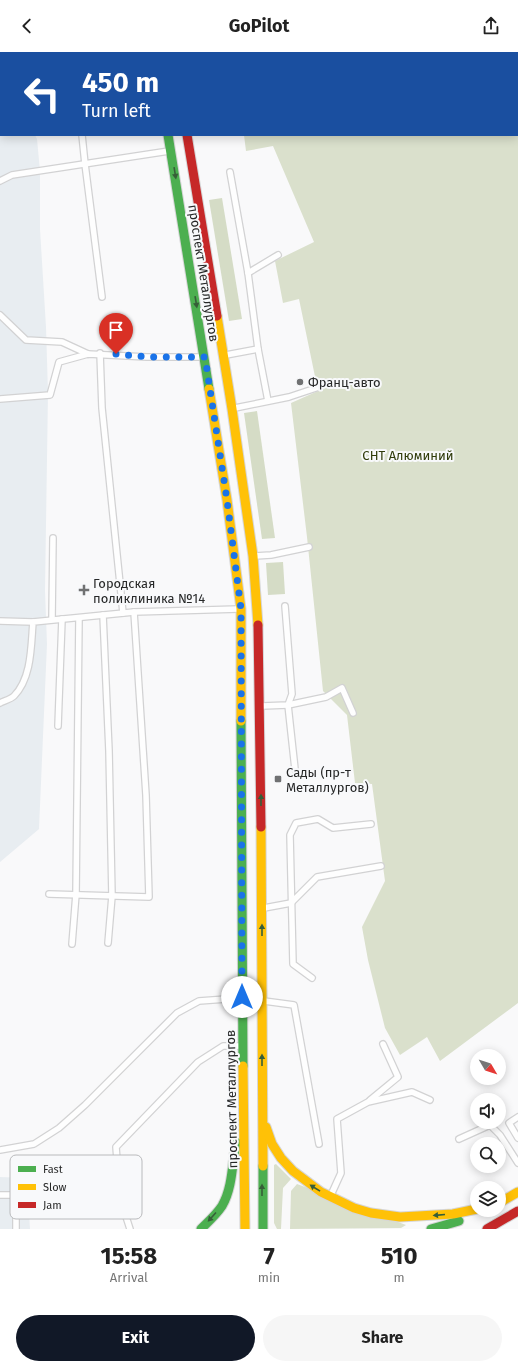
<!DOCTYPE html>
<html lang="en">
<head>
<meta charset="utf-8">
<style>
  body { margin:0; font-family:"Fira Sans",sans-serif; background:#f6f6f6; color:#222; height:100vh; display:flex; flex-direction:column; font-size:15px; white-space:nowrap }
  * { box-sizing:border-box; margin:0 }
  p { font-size:13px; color:#767676 }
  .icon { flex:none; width:22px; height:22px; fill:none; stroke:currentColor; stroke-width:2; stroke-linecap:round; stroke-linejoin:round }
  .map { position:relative; height:1177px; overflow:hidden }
  .panel { display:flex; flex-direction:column; background:#fff; flex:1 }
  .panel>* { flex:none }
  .top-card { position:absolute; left:0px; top:0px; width:518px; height:84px; box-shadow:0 2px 10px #0003; background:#1a4fa0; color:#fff; overflow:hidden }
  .needle { width:26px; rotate:129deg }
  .tools { position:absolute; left:470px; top:997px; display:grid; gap:8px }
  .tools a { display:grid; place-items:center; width:36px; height:36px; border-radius:50%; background:#fff; box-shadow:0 2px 10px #0003; font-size:20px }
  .pin { position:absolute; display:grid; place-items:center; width:34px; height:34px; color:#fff; margin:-41px -17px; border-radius:50% 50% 50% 0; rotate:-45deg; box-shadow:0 0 4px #0007 }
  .pin .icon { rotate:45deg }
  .me { position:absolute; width:44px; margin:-22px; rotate:0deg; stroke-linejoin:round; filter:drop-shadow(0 0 3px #0008) }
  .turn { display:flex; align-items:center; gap:14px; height:84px; padding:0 16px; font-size:18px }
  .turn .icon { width:52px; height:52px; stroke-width:2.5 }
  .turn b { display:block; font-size:28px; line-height:34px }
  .eta { display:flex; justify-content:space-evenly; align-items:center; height:68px; text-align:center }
  .eta b { font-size:24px; font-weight:700; line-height:28px }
  .action { display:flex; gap:8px; margin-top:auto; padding:8px 16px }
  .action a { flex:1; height:46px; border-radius:24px; background:#111827; color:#fff; font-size:16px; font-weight:700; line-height:46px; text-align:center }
  .action a+a { background:#f6f6f6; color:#222 }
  header { display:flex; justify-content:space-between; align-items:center; height:52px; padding:0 16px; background:#fff; font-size:18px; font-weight:700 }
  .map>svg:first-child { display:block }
  .built { fill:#e8edf1 }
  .green { fill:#dae0cc }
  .forest { fill:#d5dcc6 }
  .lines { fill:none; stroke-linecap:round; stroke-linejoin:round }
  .lane-casing { stroke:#d2d2d3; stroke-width:8 }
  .fast-casing { stroke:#d6d6d7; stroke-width:11 }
  .slow-casing { stroke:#d6d6d7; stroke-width:11 }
  .jam-casing { stroke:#d6d6d7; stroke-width:11 }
  .lane { stroke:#fefefe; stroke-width:5.5 }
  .fast { stroke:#4caf50; stroke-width:9 }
  .slow { stroke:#ffc107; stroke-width:9 }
  .jam { stroke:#c62828; stroke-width:9 }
  .oneway { fill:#365e38 }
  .route { stroke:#1a73e8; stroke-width:7; stroke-dasharray:0 12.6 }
  .poi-dot { fill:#707172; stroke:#f8f9fb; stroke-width:1.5 }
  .labels { text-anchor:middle; stroke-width:4; stroke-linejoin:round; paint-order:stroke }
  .street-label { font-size:13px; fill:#272828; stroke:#f8f9fb }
  .poi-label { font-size:13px; fill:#272828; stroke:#f8f9fb; text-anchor:start }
  .park-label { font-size:13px; fill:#2f3b0a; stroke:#f8f9fb }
  .key { fill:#f8f9fb; stroke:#b9babc; stroke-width:1 }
  .key-label { font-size:11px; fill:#272828 }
</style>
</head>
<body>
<header><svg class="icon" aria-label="back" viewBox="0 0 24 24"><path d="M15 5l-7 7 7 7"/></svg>GoPilot<svg class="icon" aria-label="share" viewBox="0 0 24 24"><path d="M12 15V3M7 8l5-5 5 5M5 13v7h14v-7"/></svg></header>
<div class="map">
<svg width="518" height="1177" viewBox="0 0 518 1177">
  <rect width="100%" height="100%" fill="#f9f9fa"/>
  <g class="built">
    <path d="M0,42H1V83H35L37,87L40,119V177L46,275L48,341L45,539L47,592L39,777L0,810Z"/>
    <path d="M0,1125L27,1126L30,1177H0Z"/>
  </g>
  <g class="green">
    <path d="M266,0H518V951L440,1009L427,985L400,1003L385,976L368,908L362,875L385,829L372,732L355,731L347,663L323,639L307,485L291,351L318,339L299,247L283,251L275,209L314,190L273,94L246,99L244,83H517V1Z"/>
    <path d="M276,1112L291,1127L283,1136L281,1177H277L274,1171V1113Z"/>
    <path d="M297,1132L406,1173L401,1176L290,1177L291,1139Z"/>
  </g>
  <g class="forest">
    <path d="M222,146L242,267L229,269L209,148Z"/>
    <path d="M257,359L275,486L262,487L244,361Z"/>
    <path d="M283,510L285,542L268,543L266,511Z"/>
  </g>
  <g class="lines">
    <defs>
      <g id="lane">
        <path d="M75,0V1"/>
        <path d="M82,83L85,112L102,245"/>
        <path d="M230,120L248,221L258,297"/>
        <path d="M0,129L12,123L169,99"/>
        <path d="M248,221L278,203"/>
        <path d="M0,263L26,288L62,290L88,302"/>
        <path d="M100,301L102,356L123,561"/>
        <path d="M226,303L258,297L268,349"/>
        <path d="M0,347L50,343L59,310L88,302L147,305H202"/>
        <path d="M235,356L289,345L319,335"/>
        <path d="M255,504L271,503L309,495"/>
        <path d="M285,554L292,642L288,653L295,717"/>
        <path d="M103,563L109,699L112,844L108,891"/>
        <path d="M52,567L53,486"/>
        <path d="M0,569L33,570"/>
        <path d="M0,651C4,649 11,647 14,644C32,626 31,593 33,570L134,560L239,557"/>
        <path d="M262,654L288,653L326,645L342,636L353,661"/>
        <path d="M58,674L62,567"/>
        <path d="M49,842L149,845L146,743L134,560"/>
        <path d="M264,856L291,851L317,825L381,814"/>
        <path d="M72,892L76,842L79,566"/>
        <path d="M312,926L293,912L290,783L296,771L318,767L333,776L371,772"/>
        <path d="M264,949L294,953L319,1092"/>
        <path d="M370,1048L398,1025L383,992"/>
        <path d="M518,1065L509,1071L518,1086"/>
        <path d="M459,1087L490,1073L500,1083L518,1111"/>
        <path d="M0,1098L34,1092L59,1076L85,1053L177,961L199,949L240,946"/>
        <path d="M0,1143H16V1177"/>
        <path d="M331,1143L341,1121L337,1067L368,1050L412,1040L430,1048"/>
        <path d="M130,1177L120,1146L116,1095L198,1010L223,994H241"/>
      </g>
      <g id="fast">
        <path d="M155,0V1"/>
        <path d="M168,83L209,337"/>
        <path d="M241,669L243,1014"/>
        <path d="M263,1114V1177"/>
        <path d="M201,1177C208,1170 216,1163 222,1154C233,1135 232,1111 236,1090"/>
        <path d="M431,1177L459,1169"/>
      </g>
      <g id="slow">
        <path d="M217,264L232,357L253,504L258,573"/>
        <path d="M209,337L227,448L241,557V669"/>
        <path d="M261,775L263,1114"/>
        <path d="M243,1014L245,1177"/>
        <path d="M266,1075L272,1092L281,1106L293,1119L321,1140L354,1156L371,1161L400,1165L453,1162L477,1157"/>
        <path d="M499,1151L518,1140"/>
      </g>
      <g id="jam">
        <path d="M173,0V1"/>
        <path d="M187,83L217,264"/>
        <path d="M258,573L261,775"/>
        <path d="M487,1177L518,1159"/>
      </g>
    </defs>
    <use href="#lane" class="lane-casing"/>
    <use href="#fast" class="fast-casing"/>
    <use href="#slow" class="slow-casing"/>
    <use href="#jam" class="jam-casing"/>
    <use href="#lane" class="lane"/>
    <use href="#fast" class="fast"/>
    <use href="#slow" class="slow"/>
    <use href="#jam" class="jam"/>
  </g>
  <defs><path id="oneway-solid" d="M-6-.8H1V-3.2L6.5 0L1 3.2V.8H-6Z"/></defs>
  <g class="oneway">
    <use href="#oneway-solid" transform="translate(175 121) rotate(81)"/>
    <use href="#oneway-solid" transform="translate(196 250) rotate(81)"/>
    <use href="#oneway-solid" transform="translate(261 748) rotate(-90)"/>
    <use href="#oneway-solid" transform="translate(262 878) rotate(-90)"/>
    <use href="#oneway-solid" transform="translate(262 1008) rotate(-90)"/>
    <use href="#oneway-solid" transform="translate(315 1136) rotate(-148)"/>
    <use href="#oneway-solid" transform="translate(262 1138) rotate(-90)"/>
    <use href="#oneway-solid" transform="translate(439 1163) rotate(175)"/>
    <use href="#oneway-solid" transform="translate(212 1165) rotate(132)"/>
  </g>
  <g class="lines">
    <path class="route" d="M116,302L148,305H205L227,448L241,557L242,945"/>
  </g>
  <g class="poi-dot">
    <circle cx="300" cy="330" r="4"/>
    <path d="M82 532h4v4h4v4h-4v4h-4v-4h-4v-4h4z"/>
    <rect x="274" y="723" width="8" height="8" rx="2"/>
  </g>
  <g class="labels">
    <g class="street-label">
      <text transform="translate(204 221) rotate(81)" y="5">проспект Металлургов</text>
      <text transform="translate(231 1047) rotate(-91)" y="5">проспект Металлургов</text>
    </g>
    <g class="poi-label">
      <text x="308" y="335">Франц-авто</text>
      <text x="93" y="536">Городская<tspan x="93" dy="15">поликлиника №14</tspan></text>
      <text x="286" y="725">Сады (пр-т<tspan x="286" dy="15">Металлургов)</tspan></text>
    </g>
    <g class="park-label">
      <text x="408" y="408">СНТ Алюминий</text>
    </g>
  </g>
  <rect x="10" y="1103" width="132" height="64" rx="6" class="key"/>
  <rect x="18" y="1114" width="18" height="6" fill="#4caf50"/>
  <rect x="18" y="1132" width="18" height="6" fill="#ffc107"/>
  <rect x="18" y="1150" width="18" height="6" fill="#c62828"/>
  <g class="key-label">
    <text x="43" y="1121">Fast</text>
    <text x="43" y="1139">Slow</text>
    <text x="43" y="1157">Jam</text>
  </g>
</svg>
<div class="tools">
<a><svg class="needle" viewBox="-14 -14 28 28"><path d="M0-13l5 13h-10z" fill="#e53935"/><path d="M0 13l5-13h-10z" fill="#767676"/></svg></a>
<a><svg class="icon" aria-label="sound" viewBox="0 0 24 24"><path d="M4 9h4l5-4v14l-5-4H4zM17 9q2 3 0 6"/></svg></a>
<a><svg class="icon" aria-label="search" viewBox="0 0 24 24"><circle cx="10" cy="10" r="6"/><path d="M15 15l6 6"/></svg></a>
<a><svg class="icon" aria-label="layers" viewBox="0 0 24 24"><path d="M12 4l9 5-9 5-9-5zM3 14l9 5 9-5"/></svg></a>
</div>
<div class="pin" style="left:116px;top:302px;background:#d93025"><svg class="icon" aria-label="arrive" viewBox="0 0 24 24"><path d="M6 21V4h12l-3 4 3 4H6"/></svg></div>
<svg class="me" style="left:242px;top:945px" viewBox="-20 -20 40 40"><circle r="19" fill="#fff"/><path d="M0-13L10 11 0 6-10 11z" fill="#1a73e8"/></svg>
<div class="top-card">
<div class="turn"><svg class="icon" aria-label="left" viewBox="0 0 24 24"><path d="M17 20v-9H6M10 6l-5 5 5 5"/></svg><div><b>450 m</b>Turn left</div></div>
</div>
</div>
<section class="panel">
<div class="eta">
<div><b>15:58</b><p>Arrival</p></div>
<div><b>7</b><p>min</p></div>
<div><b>510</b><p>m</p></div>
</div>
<div class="action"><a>Exit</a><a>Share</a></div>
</section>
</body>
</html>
